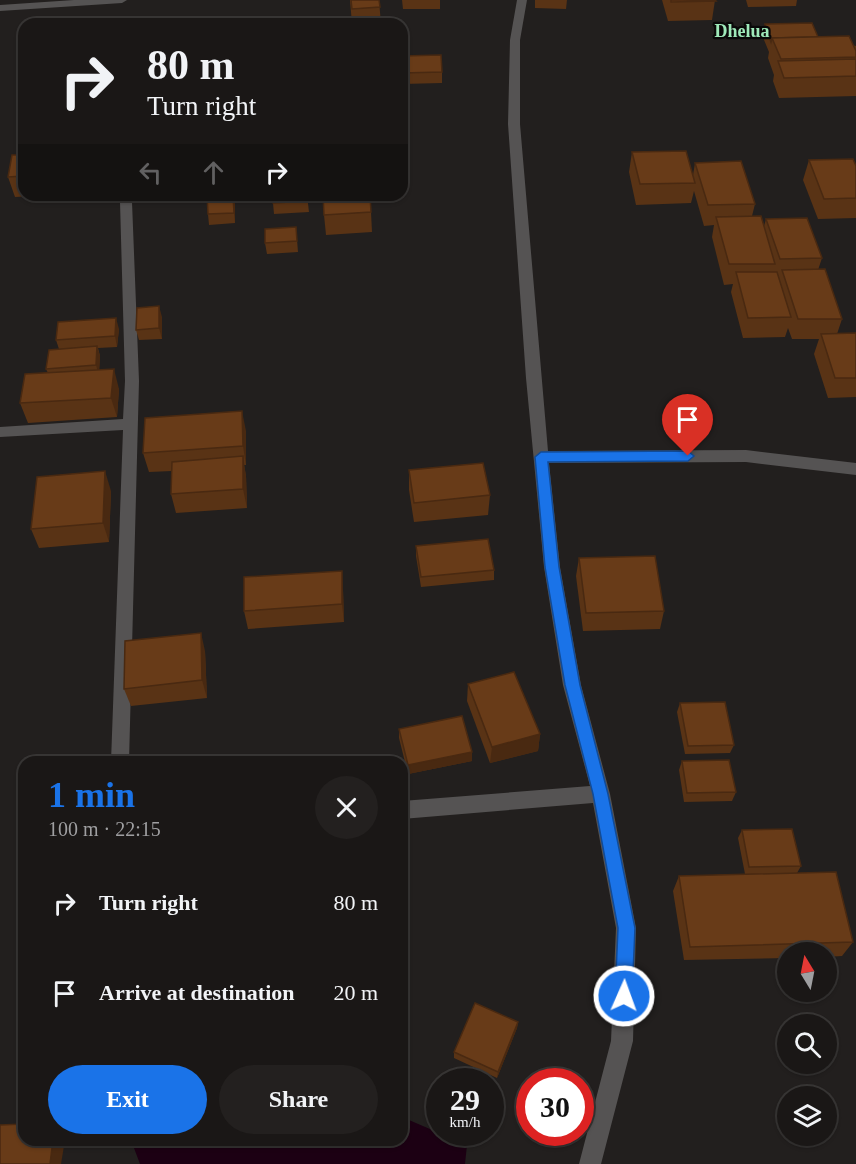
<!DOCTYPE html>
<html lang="en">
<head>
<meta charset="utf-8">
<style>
  body { margin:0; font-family:"Times New Roman",serif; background:#23201f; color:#f1f3f6; height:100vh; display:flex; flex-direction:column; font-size:22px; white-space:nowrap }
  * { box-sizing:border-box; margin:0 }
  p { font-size:20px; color:#9f9fa1 }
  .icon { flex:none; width:33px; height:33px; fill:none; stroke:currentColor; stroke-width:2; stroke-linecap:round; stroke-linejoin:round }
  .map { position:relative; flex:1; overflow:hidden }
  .side { position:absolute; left:18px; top:756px; width:390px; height:390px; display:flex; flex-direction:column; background:#1a1716; border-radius:18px; box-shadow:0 2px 4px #0004,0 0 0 2px #383635 }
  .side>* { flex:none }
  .banner { position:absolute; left:18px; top:18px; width:390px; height:183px; border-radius:18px; box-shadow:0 2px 4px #0004,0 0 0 2px #383635; background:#1a1716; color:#f1f3f6; overflow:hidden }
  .needle { width:39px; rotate:350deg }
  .tools { position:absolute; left:777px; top:942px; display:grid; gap:12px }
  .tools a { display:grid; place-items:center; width:60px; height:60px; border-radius:50%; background:#1a1716; box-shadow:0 2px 4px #0004,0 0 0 2px #383635; font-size:30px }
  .speed { position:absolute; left:426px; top:1068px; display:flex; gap:12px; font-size:30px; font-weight:700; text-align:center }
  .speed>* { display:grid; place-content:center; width:78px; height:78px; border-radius:50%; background:#1a1716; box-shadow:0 2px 4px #0004,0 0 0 2px #383635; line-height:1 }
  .speed small { font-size:15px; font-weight:400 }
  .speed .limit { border:9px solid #d22; background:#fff; color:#111 }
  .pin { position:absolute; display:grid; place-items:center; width:51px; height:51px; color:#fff; margin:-62px -26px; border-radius:50% 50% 50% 0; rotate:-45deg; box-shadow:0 0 6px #0007 }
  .pin .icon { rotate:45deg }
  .me { position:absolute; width:66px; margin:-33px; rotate:2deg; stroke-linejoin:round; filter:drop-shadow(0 0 4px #0008) }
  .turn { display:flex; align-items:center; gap:21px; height:126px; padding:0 30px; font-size:27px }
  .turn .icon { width:78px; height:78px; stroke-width:2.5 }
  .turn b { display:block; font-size:42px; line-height:51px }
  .lanes { display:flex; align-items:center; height:57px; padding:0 30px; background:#0003; justify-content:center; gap:30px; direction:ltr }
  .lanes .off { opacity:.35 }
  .round { display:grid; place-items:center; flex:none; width:63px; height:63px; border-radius:32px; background:#23201f }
  .head { display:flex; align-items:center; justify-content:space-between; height:102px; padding:0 30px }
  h1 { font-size:36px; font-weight:700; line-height:45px; color:#1a73e8 }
  .primary-button { display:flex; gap:12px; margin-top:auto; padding:12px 30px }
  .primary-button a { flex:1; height:69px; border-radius:36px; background:#1a73e8; color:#fff; font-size:24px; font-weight:700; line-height:69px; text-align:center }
  .primary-button a+a { background:#23201f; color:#f1f3f6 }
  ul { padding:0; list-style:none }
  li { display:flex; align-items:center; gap:18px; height:90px; padding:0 30px }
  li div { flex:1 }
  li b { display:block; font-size:22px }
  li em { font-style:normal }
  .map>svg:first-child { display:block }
  .water { fill:#1c0013 }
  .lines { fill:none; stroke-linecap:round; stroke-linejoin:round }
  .minor { fill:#555353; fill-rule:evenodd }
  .wall { fill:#593315 }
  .shaded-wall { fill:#492911 }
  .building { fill:#683b18; stroke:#492911; stroke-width:1.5 }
  .route { fill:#1a73e8; stroke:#114b97; stroke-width:1.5 }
  .labels { text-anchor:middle; stroke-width:4.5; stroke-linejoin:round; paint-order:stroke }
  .far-district-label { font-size:18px; font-weight:bold; fill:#9ee9b9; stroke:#0a0909 }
</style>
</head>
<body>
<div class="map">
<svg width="856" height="1164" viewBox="0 0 856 1164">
  <rect width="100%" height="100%" fill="#221f1e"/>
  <path class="water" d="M402,1117L467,1145L465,1164H140L131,1140H402Z"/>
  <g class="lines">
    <g class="minor">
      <path d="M74,0H127L122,3L0,11V5Z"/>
      <path d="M517,0H527L520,40V124L548,451L746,450L856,463V475L746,462L549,463L560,567L581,685L610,794L636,928L633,1041L601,1164H579L611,1041L616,928L593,803L402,819V801L590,786L563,685L544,567L526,378L508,124L510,40Z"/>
      <path d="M126,198L132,202L139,381L129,762H111L123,430L0,437V427L123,419L125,381L120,202Z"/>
    </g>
  </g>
  <g class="wall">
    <path d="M350,0H379L381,24H352Z"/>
    <path d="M402,0H440V9H403Z"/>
    <path d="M535,0H567L566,9L535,8Z"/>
    <path d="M662,0H715L712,20L668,21Z"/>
    <path d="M746,0H797L796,6L748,7Z"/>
    <path d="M765,24L856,46V96L779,98L773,81L774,75L768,58L769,52L762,35Z"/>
    <path d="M402,56L442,72V83L402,84Z"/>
    <path d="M632,152L693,175L695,163L755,204L752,216L764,226L766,219L822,258L818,270L842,319L837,334L856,333V397L828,398L814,354L819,339H792L788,328L785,337L743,338L731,292L733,284L724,285L712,237L714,225L704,226L694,191L691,203L636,205L629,172Z"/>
    <path d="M24,155V195H52L15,197L8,177Z"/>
    <path d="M809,160L856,165V218L818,219L803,180Z"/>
    <path d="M235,195V223L209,225L208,214Z"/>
    <path d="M307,195L309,212L274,214L273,203Z"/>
    <path d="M371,212L372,232L326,235L324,215Z"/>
    <path d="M296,227L298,252L267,254L265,243Z"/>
    <path d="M162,317V339L139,340L136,330Z"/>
    <path d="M119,329L117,347L98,348L100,356L99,370L119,389L117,417L28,423L20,403L48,373L46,369L59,349L56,340Z"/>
    <path d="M246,431V465H244L246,476L247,508L176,513L171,494L172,471L149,472L143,453Z"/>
    <path d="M409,470L490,495L488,515L414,522L409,490Z"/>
    <path d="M111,491L109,542L39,548L31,529Z"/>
    <path d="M416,546L494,570V580L421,587L416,556Z"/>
    <path d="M579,558L664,611L660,629L583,631L576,576Z"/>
    <path d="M343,590L344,622L248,629L244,611Z"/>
    <path d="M205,651L207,698L131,706L124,689Z"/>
    <path d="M468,684L540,734L538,751L490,763L467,701Z"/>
    <path d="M680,703L734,745L730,753L685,754L677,712Z"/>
    <path d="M399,729L472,761L408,774L399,738Z"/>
    <path d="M682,761L736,792L732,801L684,802L679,770Z"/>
    <path d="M742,830L801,866L797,873L853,942L842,956L826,957V952H788V958L684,960L673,891L679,876L745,874L738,838Z"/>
    <path d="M518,1022L517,1028L497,1078L454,1058V1052Z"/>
  </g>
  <g class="shaded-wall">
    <path d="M233,195H235V223L234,213Z"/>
    <path d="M159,306L162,317V339L159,328Z"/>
    <path d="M116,318L119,329L117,347L115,336Z"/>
    <path d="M97,346L100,356L99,376L96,365Z"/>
    <path d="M114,369L119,389L117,417L111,398Z"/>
    <path d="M242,411L246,431V465L243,446Z"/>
    <path d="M243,456L246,476L247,508L243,489Z"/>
    <path d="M105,471L111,491L109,542L103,523Z"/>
    <path d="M342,571L343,590L344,622L342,604Z"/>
    <path d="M201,633L205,651L207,698L202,680Z"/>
    <path d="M540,734L538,751L490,763L492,747Z"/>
    <path d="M472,752V761L408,774V765Z"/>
    <path d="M518,1022L517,1028L497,1078L498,1072Z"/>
    <path d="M53,1140H65L61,1164H50Z"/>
  </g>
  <g class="building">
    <path d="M351,0H379L380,7L352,9Z"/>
    <path d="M671,0H715L716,1L671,2Z"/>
    <path d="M812,23L818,37L772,38L771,42L765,24Z"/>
    <path d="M849,36L856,51V57L781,59L772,38Z"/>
    <path d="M441,55L442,72L402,73V56Z"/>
    <path d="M856,59V76L784,78L778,61Z"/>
    <path d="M686,151L695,183L640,184L632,152Z"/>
    <path d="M12,155H24V176L8,177Z"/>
    <path d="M853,159L856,166V198L824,199L809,160Z"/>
    <path d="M741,161L755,204L708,205L695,163Z"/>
    <path d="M207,195H233L234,213L208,214Z"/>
    <path d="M273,195H307L308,201L273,203Z"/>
    <path d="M323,195H370L371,212L324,215Z"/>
    <path d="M761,216L775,264H729L716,217Z"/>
    <path d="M807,218L822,258L780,259L766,219Z"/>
    <path d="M296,227L297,241L265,243V229Z"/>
    <path d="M825,269L842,319H798L782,270Z"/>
    <path d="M736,272H777L791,317L748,318Z"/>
    <path d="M159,306V328L136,330L137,308Z"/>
    <path d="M116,318L115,336L56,340L58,322Z"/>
    <path d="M856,333V378H835L821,334Z"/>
    <path d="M97,346L96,365L46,369L49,350Z"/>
    <path d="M114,369L111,398L20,403L25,374Z"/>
    <path d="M242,411L243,446L143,453L145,418Z"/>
    <path d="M243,456V489L171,494L172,462Z"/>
    <path d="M483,463L490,495L414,503L409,470Z"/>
    <path d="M105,471L103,523L31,529L37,477Z"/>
    <path d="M488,539L494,570L421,577L416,546Z"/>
    <path d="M655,556L664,611L586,613L579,558Z"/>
    <path d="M342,571V604L244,611V577Z"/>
    <path d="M201,633L202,680L124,689L125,641Z"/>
    <path d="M514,672L540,734L492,747L468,684Z"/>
    <path d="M725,702L734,745L688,746L680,703Z"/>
    <path d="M462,716L472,752L408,765L399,729Z"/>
    <path d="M729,760L736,792L687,793L682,761Z"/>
    <path d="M792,829L801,866L749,867L742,830Z"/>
    <path d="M836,872L853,942L690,947L679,876Z"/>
    <path d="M475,1003L518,1022L498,1072L454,1052Z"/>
    <path d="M24,1124V1140H53L50,1164H0V1125Z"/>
  </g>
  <path class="route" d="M688,451L694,456L688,461L548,462L559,567L580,685L608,794L635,928L632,996L630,1002L624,1004L618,1002L615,996L618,928L593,794L565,685L545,567L535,457L541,452Z"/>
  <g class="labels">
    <g class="far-district-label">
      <text x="742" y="37">Dhelua</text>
    </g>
  </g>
</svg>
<div class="tools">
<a><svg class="needle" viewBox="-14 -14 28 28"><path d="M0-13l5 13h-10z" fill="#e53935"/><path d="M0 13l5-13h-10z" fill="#9f9fa1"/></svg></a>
<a><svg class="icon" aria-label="search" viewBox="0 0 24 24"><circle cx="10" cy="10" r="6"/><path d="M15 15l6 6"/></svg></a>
<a><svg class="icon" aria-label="layers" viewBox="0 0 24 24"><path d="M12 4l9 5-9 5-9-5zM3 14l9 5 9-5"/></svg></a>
</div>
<div class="speed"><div>29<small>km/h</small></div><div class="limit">30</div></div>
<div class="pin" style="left:688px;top:456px;background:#d93025"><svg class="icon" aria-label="arrive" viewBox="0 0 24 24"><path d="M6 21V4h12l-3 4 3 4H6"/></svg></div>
<svg class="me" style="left:624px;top:996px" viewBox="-20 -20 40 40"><circle r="17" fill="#1a73e8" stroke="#fff" stroke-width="3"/><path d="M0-11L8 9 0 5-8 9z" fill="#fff"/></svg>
<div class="banner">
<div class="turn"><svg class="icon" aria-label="right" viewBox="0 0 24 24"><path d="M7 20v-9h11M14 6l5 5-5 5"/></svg><div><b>80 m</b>Turn right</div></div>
<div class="lanes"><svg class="icon off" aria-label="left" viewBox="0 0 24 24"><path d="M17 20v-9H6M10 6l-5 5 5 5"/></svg><svg class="icon off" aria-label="ahead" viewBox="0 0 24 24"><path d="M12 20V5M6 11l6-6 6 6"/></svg><svg class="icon" aria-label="right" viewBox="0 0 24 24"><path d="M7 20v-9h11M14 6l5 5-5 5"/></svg></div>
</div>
<section class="side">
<div class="head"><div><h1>1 min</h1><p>100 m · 22:15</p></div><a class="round"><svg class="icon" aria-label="close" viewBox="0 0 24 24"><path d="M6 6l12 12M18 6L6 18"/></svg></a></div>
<ul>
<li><svg class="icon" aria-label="right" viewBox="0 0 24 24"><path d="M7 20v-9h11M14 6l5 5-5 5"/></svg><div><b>Turn right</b></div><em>80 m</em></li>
<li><svg class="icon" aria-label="arrive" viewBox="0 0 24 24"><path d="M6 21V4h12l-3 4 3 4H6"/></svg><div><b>Arrive at destination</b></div><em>20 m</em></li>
</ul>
<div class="primary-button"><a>Exit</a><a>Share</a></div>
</section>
</div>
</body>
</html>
